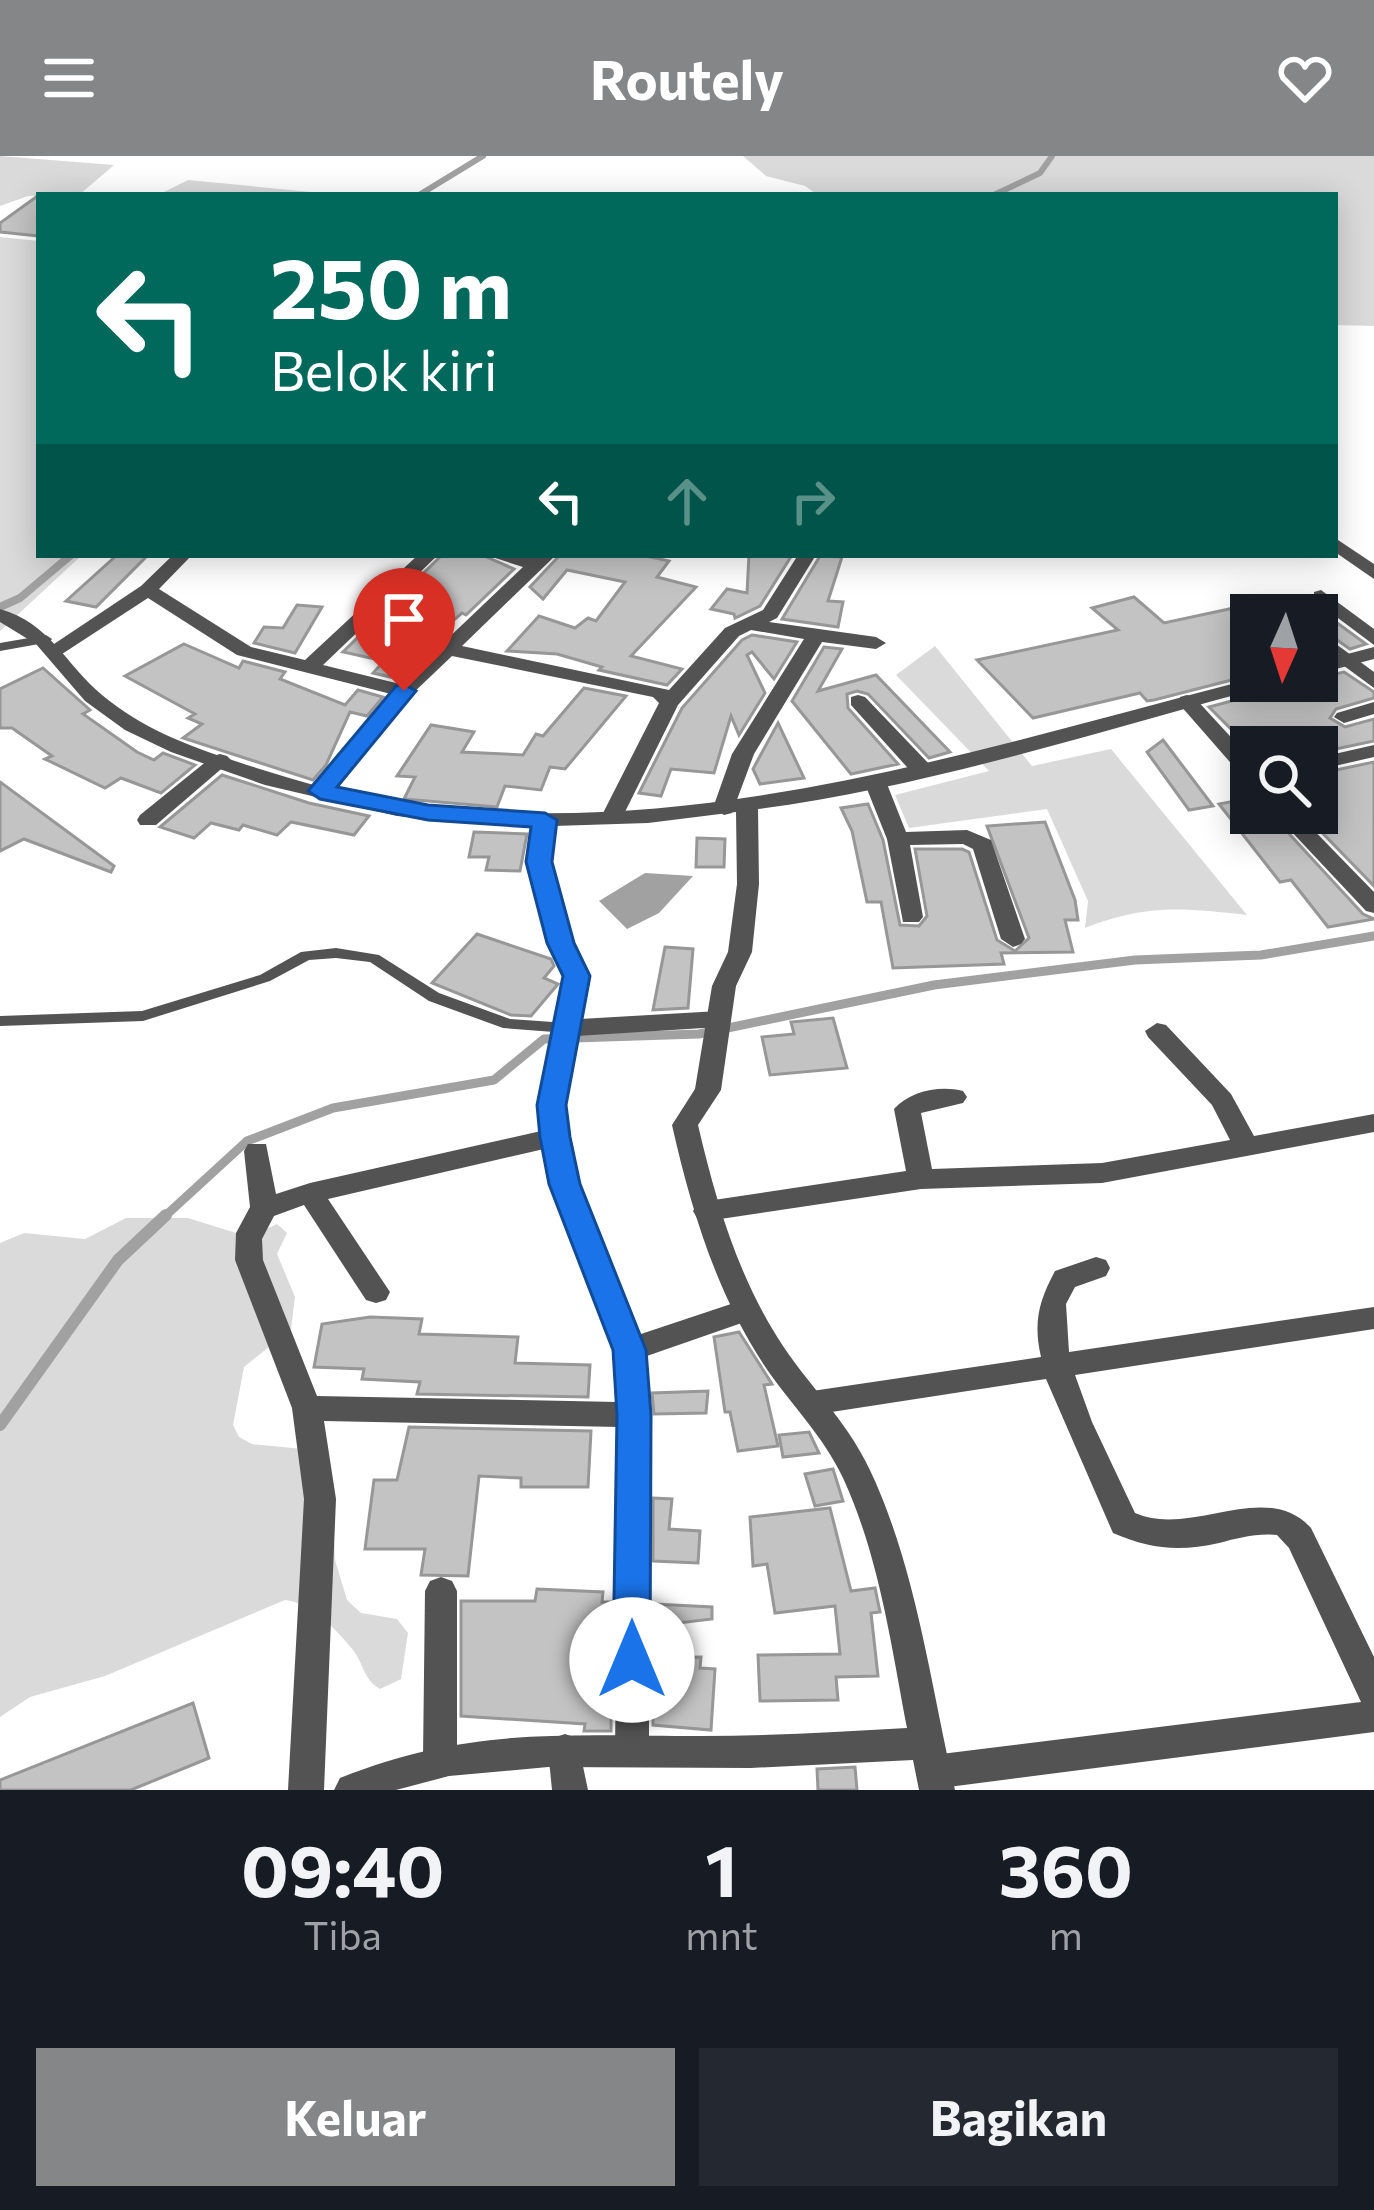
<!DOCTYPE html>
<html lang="id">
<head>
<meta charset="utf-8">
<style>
  body { margin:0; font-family:Commissioner,sans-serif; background:#242831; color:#f1f3f6; height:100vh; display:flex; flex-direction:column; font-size:45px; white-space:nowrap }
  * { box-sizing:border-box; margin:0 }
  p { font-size:39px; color:#9ea1a6 }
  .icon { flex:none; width:66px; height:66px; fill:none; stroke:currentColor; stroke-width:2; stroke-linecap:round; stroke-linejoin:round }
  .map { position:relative; height:1634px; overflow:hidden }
  .details { display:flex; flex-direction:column; background:#171b24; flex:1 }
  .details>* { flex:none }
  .hud { position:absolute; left:36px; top:36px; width:1302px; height:366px; border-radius:0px; box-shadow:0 6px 30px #0003; background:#00695c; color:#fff; overflow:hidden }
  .needle { width:78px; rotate:183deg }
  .tools { position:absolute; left:1230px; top:438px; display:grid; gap:24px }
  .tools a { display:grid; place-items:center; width:108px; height:108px; border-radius:0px; background:#171b24; box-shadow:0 6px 30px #0003; font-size:60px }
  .pin { position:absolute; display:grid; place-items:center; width:102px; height:102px; color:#fff; margin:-123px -51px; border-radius:50% 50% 50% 0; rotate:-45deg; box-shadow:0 0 12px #0007 }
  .pin .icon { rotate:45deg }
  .me { position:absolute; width:132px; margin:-66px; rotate:0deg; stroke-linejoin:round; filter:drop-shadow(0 0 9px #0008) }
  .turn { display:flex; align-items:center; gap:42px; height:252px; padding:0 36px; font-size:54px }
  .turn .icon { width:156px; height:156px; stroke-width:2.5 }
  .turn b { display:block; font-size:84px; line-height:102px }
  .lanes { display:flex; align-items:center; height:114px; padding:0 36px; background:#0003; justify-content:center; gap:60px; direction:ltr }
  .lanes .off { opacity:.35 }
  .eta { display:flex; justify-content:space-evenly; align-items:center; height:204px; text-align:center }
  .eta b { font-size:72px; font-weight:700; line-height:84px }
  .action { display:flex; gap:24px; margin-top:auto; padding:24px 36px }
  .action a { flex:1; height:138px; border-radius:0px; background:#858687; color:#fff; font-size:48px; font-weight:700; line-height:138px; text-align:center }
  .action a+a { background:#242831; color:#f1f3f6 }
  header { display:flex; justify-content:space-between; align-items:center; height:156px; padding:0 36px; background:#858687; color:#fff; font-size:54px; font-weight:700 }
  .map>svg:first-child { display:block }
  .green { fill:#dadada }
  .water { fill:#a1a1a1 }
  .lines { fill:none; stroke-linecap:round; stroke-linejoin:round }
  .stream-far3 { stroke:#a1a1a1; stroke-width:6 }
  .stream-far2 { stroke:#a1a1a1; stroke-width:8 }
  .stream-far1 { stroke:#a1a1a1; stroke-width:9 }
  .stream { stroke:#a1a1a1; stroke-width:12 }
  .building { fill:#c3c3c3; stroke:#979797; stroke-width:3 }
  .service { fill:#535353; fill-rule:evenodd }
  .minor { fill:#535353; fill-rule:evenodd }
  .tertiary { fill:#535353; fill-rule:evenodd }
  .route { fill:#1a73e8; stroke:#114b97; stroke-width:3 }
</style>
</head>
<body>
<header><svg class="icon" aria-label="menu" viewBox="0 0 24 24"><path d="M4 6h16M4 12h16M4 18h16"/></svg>Routely<svg class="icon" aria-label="heart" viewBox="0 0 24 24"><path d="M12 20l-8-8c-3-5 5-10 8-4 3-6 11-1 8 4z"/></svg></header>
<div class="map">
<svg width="1374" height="1634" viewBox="0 0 1374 1634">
  <rect width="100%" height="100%" fill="#fff"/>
  <g class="green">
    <path d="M0,0L114,9L79,39L28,40L0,50Z"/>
    <path d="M743,0H1374V170L1335,169V39H818L805,30L766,20Z"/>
    <path d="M188,24L342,39H158Z"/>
    <path d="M0,81L39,85V399H82L0,475Z"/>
    <path d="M935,490L1032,610L1111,593L1247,759C1182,752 1147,748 1085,772L1088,745L1047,653L909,672L895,639L989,615L896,519Z"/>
    <path d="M126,1062H188L249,1081L277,1068L287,1077L277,1098L295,1141L291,1173L244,1211L233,1269L239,1281L252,1288L303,1293L332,1338L335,1404L347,1444L361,1457L397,1463L408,1477L401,1523L380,1533C363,1523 364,1508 353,1494C337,1474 310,1446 285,1444L105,1520L30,1541L0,1561V1087L24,1077L85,1083Z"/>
  </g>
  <path class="water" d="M645,717L693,720L659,757L627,773L599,745Z"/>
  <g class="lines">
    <g class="stream-far3">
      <path d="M419,39L483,0"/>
      <path d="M994,39L1040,17L1052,0"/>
    </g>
    <path class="stream-far2" d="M0,451L20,442L71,399"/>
    <path class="stream-far1" d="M163,1062L247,985L333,952L494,924L544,883L699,878L934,829L1135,804L1261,799L1374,780"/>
    <path class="stream" d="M0,1269L118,1104L166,1059"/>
  </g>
  <g class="building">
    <path d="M39,39V80L0,76V67Z"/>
    <path d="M117,399H148L96,451L66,445Z"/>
    <path d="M442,399H482L514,413L466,459L462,457L436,479L429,494L399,523L373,517L384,505L343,496Z"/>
    <path d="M560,399H641L669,405L657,421L696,431L631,500L682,513L667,529L599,514L602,511L557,498L507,495L539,460L575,472L588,462L596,465L625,426L567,414L543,443L530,431Z"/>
    <path d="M749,399H792L760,450L735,462L734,458L711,453L727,433L747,437Z"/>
    <path d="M820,400L842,401L828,445L843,446L838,471L782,463Z"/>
    <path d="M1134,441L1164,467L1234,452L1238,457L1251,454V519L1154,544L1147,545L1140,537L1033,562L977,504L1118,474L1092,452Z"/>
    <path d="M1310,441L1311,448L1366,488L1350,493L1317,470V459H1305L1290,445Z"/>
    <path d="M297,449L322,451L295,497L254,487L264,471L283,472Z"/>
    <path d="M752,479L797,486L774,523L752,496L747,499L765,537L739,579L731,560L714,617L671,613L661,640L639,637L682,552L742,484Z"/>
    <path d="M184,488L239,512L243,505L285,516L280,523L345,549L358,534L383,541L367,560L350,556L326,609L313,624L183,582L202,568L188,562L195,558L125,520Z"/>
    <path d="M824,491L842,493L818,535L876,519L950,596L929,602L868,538L857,535L847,538L848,552L898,608L851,618L792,545Z"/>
    <path d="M43,512L90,554L83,558L137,596L154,604L163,597L195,609L161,637L121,622L105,632L45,603L52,600L12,572H0V533Z"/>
    <path d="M1344,516L1374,536V542L1336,553L1330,562L1345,571L1374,563V585L1317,597V591H1260L1241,573L1233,575L1209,551L1265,536L1276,541L1317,529V522Z"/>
    <path d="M584,532L626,540L565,613L550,611L541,634L505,630L497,651L404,643L415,621L397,620L431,569L474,576L462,596L523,599L536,578L543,580Z"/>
    <path d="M778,567L804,622L760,628L753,613Z"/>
    <path d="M1163,584L1213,650L1189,654L1147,596Z"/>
    <path d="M1374,606V730L1303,657H1317V618Z"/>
    <path d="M222,619L309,647L369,660L354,679L291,666L277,679L243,669L239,674L211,667L194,682L160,671Z"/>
    <path d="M0,626L114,710L111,716L24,683L0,695Z"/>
    <path d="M1251,642V657H1270L1363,758L1374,763L1328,771L1291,724L1280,726L1219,648Z"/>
    <path d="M868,648L883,684L900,769L919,770L927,760L915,693H962L969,696L997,784L1015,795L1029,782L987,670L1045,666L1075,744L1078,764H1065L1073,796L1001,797L1004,808L893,812L881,746H867L852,675L841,652Z"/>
    <path d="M474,676L527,678L520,715L486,714L489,701H469Z"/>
    <path d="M697,682L725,683L724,711H696Z"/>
    <path d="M477,778L551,803L554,810L544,822L558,828L531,860L511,859L432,827Z"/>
    <path d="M665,791L693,793L688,852L653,854Z"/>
    <path d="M833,862L847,912L770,919L762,881L794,878L791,866Z"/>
    <path d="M370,1161L422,1163L419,1178L518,1181L515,1207L590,1209L588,1241L417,1238L420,1226L362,1223L364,1213L314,1211L322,1168Z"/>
    <path d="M739,1176L772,1228L764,1229L778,1290L738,1295L730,1256H725L714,1181Z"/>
    <path d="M708,1235L706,1257L654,1258L652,1237Z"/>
    <path d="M409,1271L591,1275L588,1331H521V1322L479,1320L468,1420L421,1419L425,1393H365L374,1324H397Z"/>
    <path d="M809,1276L819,1297L783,1301L779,1279Z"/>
    <path d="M833,1313L843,1345L815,1350L805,1318Z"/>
    <path d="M653,1342L672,1343L669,1373L700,1375L698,1407L653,1405Z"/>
    <path d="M830,1352L851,1435L875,1432L880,1456L871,1457L878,1520L836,1521L838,1544L760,1545L758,1499L840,1498L835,1450L775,1457L767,1408L753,1410L750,1361Z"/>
    <path d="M537,1433L603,1436L602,1446H612L611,1575H584L585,1568L461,1560V1445H535Z"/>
    <path d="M653,1448L712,1451V1463L653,1470Z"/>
    <path d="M701,1501L700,1512L715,1513L711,1574L653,1569V1502Z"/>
    <path d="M193,1547L209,1602L131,1634H0V1624Z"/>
    <path d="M855,1611L857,1634H818L817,1613Z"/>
  </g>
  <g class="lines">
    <g class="service">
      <path d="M46,479L52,483L50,486L0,495V487Z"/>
      <path d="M336,792L379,799L439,837L510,863L567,867L575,872L567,877L503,872L429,845L370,806L336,802L309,804L270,825L143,865L0,870V860L142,855L260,819L301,796Z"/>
    </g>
    <g class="minor">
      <path d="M1335,382L1374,408V423L1335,396Z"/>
      <path d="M173,399H192L159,433L251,491L305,504L418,399H438L323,509L400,528L523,411L486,399L533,402L556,399L462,490L669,534L725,472L763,454L798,399H816L777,462L769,466L876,481L886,487L876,493L822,486L754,598L732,657L724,659L713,652L732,598L804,483L751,474L739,480L678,549L620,666H604L601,661L659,547L653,541L452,500L411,539L329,640L321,641L310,635L391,538L237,499L148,442L62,498L55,500L45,494L141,430Z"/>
      <path d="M1321,434L1374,473V489L1314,444V436Z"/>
      <path d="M1277,442L1301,459H1279L1268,448Z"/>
      <path d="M1317,474L1374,516V532L1317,490Z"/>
      <path d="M858,539L865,541L931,610L934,615L931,620H915L851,549V541Z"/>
      <path d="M1187,539L1194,541L1251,603V622L1243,621L1180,549V541Z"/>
      <path d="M1374,546V558L1344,567L1334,561L1337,557Z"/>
      <path d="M1374,589V601L1317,614V602Z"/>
      <path d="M220,598L227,600L231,604L227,608L156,669H140L137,664L140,659L213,600Z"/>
      <path d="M876,622L887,628L906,676L967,674L991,684L1025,783L1021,788L1013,791L1001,783L973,693L963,688L910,689L923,761L919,766H903L887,683L865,628Z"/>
      <path d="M1274,657H1297L1374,736V757L1366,755Z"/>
      <path d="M545,658L556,665L550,706L572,787L588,821L580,863L719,855L731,863L719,871L577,880L564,949L568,981L578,1028L638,1179L746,1143L756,1146L760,1154L756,1162L644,1201L649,1259V1595L644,1607L632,1611L620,1607L615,1595L619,1271L324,1265L336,1343L324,1634H288L304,1343L292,1252L235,1104L236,1077L250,1051L244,995L248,988H266L276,1038L310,1027L541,975L538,949L564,821L548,787L528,706L534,665ZM544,993L552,1028L614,1194L618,1246L317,1240L263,1104L262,1083L274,1060L304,1049L366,1144L376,1147L386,1144L390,1136L328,1043Z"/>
      <path d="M1157,867L1166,869L1231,938L1254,980L1374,958V976L1102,1027L921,1033L707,1065L697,1062L693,1055L697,1048L707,1045L906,1015L894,953C910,935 940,929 963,935L967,941L963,947L921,957L932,1013L1102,1007L1230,984L1212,949L1148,881L1145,875Z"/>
      <path d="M1096,1101L1106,1104L1110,1112L1106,1120L1075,1131L1066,1148L1069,1196L1374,1151V1173L1075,1219L1092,1266L1135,1357C1192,1382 1265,1322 1311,1372L1374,1501V1576L933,1633L921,1628L916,1616L921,1604L933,1599L1361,1546L1289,1392L1277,1379C1257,1377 1238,1382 1219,1387C1179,1396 1150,1393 1113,1377L1046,1223L812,1259L801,1256L797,1247L801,1238L812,1235L1041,1201C1033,1166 1039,1145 1055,1115Z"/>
      <path d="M441,1421L452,1425L457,1435V1602L452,1614L440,1618L428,1614L423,1602L425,1435L430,1425Z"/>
      <path d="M565,1578L577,1582L588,1634H552L548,1594L553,1582Z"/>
    </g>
    <g class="tertiary">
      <path d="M0,453C50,467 65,508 102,539C140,571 186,589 232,604C286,622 344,639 400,647C689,689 975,594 1251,523L1275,525L1272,529C1106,573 929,631 758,653L759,728L752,796L736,830L721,934L698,969C716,1046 739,1124 783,1190C816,1239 850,1267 875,1325C918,1423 931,1531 955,1634H919L913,1604L751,1612L548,1611L449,1620L396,1634H334L340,1622C471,1570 566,1580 703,1580C771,1580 839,1576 907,1572C891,1488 879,1400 843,1322C823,1279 790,1248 764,1209C716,1136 691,1053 672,969L695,933L712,830L728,796L737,728L736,656L648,667L522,671L397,660L265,629L171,596L125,574L85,545L36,488L0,466Z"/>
      <path d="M1374,491V503L1317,518V506Z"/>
    </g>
  </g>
  <path class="route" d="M404,528L416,535L337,631L428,649L545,657L557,664L552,706L574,787L590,820L566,949L570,981L580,1028L646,1194L651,1259L650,1504L645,1516L632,1521L618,1516L613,1504L617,1259L613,1194L549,1028L540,981L537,949L563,820L547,787L526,706L531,671L428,664L320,643L308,635L396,530Z"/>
</svg>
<div class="tools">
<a><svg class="needle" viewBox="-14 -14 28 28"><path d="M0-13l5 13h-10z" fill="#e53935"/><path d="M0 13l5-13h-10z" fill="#9ea1a6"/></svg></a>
<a><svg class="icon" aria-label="search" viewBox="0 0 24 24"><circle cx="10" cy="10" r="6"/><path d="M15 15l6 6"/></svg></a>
</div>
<div class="pin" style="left:404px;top:535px;background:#d93025"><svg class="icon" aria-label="arrive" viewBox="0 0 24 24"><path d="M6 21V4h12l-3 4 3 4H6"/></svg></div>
<svg class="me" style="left:632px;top:1504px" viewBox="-20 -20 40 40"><circle r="19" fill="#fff"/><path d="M0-13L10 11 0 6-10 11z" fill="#1a73e8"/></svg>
<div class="hud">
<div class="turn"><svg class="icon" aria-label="left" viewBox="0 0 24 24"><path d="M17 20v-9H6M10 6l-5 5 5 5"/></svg><div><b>250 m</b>Belok kiri</div></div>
<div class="lanes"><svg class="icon" aria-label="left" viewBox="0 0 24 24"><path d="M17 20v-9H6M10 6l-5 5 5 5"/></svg><svg class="icon off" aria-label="ahead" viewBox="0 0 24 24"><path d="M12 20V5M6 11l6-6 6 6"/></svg><svg class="icon off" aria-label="right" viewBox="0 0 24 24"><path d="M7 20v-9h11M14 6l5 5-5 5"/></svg></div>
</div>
</div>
<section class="details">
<div class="eta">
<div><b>09:40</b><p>Tiba</p></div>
<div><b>1</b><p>mnt</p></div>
<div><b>360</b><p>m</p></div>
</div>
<div class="action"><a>Keluar</a><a>Bagikan</a></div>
</section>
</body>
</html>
